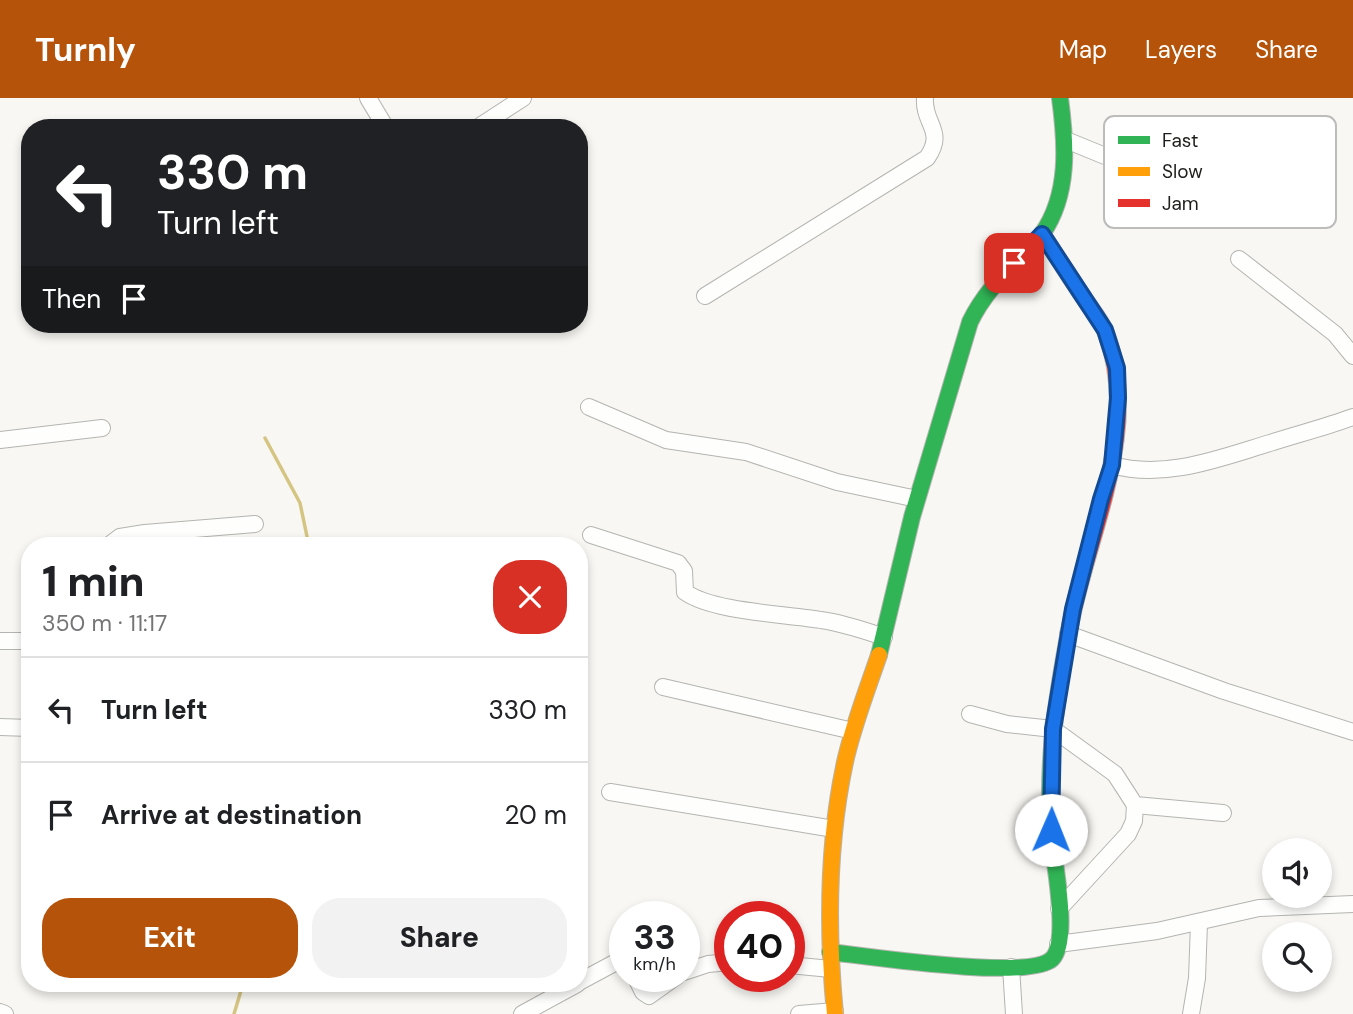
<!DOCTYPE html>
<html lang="en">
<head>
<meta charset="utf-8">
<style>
  body { margin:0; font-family:"DM Sans",sans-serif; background:#f2f2f2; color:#202124; height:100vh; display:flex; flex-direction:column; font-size:26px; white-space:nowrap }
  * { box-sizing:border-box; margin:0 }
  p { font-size:23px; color:#757577 }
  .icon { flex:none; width:38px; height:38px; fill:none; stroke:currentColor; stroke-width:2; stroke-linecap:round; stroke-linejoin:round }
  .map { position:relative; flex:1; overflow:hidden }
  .details { position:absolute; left:21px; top:439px; width:567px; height:455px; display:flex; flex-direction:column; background:#fff; border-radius:28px; box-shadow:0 4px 10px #0003 }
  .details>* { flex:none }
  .guide { position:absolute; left:21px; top:21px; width:567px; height:214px; border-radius:28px; box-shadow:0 4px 10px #0003; background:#202124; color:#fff; overflow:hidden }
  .controls { position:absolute; left:1262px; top:740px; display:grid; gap:14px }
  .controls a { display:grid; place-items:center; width:70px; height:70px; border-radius:50%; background:#fff; box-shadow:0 4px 10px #0003; font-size:35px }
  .speed { position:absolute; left:609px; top:803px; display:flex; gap:14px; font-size:35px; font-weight:700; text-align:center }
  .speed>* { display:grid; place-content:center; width:91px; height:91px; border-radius:50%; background:#fff; box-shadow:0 4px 10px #0003; line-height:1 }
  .speed small { font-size:18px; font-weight:400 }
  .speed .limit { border:10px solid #d22; background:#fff; color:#111 }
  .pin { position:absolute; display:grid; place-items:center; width:60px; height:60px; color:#fff; margin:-30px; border-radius:14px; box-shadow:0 4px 10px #0006 }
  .me { position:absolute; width:77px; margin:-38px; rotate:1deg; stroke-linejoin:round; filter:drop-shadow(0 0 5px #0008) }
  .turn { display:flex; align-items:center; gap:24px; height:147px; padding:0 21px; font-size:32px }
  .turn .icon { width:91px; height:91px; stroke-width:2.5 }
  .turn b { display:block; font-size:49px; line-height:60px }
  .then { display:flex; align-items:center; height:66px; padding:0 21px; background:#0003; gap:14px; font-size:26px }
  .round { display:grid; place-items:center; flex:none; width:74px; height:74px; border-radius:28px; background:#f2f2f2 }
  .head { display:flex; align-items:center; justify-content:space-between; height:119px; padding:0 21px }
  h1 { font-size:42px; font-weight:800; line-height:52px }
  .cta { display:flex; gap:14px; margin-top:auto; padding:14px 21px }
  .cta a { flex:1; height:80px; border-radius:28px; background:#b45309; color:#fff; font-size:28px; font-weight:800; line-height:80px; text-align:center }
  .cta a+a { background:#f2f2f2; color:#202124 }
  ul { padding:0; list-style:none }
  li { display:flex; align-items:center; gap:21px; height:105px; padding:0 21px; border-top:2px solid #e0e0e0 }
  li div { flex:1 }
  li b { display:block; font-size:26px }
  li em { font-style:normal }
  header { display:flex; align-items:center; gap:42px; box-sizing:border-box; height:98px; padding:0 35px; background:#b45309; color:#fff }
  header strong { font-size:33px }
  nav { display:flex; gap:38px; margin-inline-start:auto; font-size:24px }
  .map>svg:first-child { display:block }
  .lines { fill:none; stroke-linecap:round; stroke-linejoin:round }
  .stream { stroke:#d5c582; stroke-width:3.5 }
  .street-casing { stroke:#b4b4b1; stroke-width:18 }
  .fast-casing { stroke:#b4b4b1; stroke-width:18 }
  .slow-casing { stroke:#b4b4b1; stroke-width:18 }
  .jam-casing { stroke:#b4b4b1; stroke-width:18 }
  .street { stroke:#fefefd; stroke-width:16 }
  .fast { stroke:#30b455; stroke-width:16 }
  .slow { stroke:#ff9f0a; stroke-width:16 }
  .jam { stroke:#e5322d; stroke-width:16 }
  .route-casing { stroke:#114b97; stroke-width:18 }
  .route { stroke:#1a73e8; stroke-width:12 }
  .key { fill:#fff; stroke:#bcbcbb; stroke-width:2 }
  .key-label { font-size:19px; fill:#1e1e1c }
</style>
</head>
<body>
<header>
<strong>Turnly</strong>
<nav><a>Map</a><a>Layers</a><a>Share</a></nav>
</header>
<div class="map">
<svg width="1353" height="916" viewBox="0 0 1353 916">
  <rect width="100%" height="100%" fill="#f8f7f3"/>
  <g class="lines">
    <g class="stream">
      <path d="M265,340L300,405L309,448"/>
      <path d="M234,916L243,886"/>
    </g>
    <defs>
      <g id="street">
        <path d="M368,0L386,30"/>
        <path d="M477,30L523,0"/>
        <path d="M1066,42L1127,67L1192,87"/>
        <path d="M1239,161L1335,236L1353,258"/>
        <path d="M705,198L927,60C946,33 923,26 925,0"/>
        <path d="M589,309L666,342L746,354L837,384L917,401"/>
        <path d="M0,342L102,330"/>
        <path d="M1112,367C1165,382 1220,360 1270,345C1298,336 1326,329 1353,319"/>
        <path d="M591,437L678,465L684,473L685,494C713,514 786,516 821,522C843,525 863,532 884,539"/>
        <path d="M108,448L120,439L145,435L255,426"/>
        <path d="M1068,536L1224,593L1353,634"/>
        <path d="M0,543H30"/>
        <path d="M663,589L853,633"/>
        <path d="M970,616L1007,626L1053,631L1115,676L1135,707L1223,715"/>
        <path d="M0,629L30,630"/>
        <path d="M610,694L834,731"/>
        <path d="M1059,811L1128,736L1134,723L1135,707"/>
        <path d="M1058,846L1157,833L1259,810L1353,806"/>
        <path d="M789,867L831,871"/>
        <path d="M1011,869L1014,916"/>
        <path d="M684,874L708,866L730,864"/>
        <path d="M635,878L643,894L649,898L677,878"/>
        <path d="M579,884L620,862H625"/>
        <path d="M0,914L5,916"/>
        <path d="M522,916L577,886"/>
        <path d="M799,916L835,913"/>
        <path d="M1191,916L1197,880L1199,825"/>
      </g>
      <g id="fast">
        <path d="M879,557L912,419L970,224C982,199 1000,180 1019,160C1026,152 1036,145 1042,136C1070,96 1066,45 1060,0"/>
        <path d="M830,854C866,858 1029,883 1052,861C1069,844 1056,774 1053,751C1044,677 1056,601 1070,528"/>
      </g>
      <path id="slow" d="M835,916C827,832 827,748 845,664C853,628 867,592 879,557"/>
      <path id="jam" d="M1042,136C1057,158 1071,181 1086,203C1093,213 1102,224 1106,235C1142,331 1088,434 1070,528"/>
    </defs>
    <use href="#street" class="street-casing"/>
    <use href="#fast" class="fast-casing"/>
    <use href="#slow" class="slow-casing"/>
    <use href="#jam" class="jam-casing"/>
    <use href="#street" class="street"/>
    <use href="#fast" class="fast"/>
    <use href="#slow" class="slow"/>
    <use href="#jam" class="jam"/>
  </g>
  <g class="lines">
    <defs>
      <path id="route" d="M1014,165L1042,136L1105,232L1117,270L1118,300L1112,367L1101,401L1073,511L1053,631L1051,732"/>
    </defs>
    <use href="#route" class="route-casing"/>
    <use href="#route" class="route"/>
  </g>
  <rect x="1104" y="18" width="232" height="112" rx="10" class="key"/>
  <rect x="1118" y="38" width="32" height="8" fill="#30b455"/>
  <rect x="1118" y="69" width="32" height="9" fill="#ff9f0a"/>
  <rect x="1118" y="101" width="32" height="8" fill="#e5322d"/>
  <g class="key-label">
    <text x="1162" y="49">Fast</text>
    <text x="1162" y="80">Slow</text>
    <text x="1162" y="112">Jam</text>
  </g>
</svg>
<div class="controls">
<a><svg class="icon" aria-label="sound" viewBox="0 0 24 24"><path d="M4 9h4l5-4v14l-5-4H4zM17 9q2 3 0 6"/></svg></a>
<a><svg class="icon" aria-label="search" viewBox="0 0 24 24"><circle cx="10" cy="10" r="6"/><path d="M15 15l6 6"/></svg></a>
</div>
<div class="speed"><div>33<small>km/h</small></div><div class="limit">40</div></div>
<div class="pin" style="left:1014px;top:165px;background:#d93025"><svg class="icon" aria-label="arrive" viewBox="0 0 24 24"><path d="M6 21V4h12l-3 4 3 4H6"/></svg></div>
<svg class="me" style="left:1051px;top:732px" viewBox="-20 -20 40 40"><circle r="19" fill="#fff"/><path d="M0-13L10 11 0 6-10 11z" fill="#1a73e8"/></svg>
<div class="guide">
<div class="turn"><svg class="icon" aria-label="left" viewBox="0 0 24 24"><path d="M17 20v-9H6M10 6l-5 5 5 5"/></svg><div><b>330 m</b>Turn left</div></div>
<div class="then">Then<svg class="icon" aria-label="arrive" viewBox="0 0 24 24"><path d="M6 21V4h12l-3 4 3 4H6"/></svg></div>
</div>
<section class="details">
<div class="head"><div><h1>1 min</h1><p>350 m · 11:17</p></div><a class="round" style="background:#d93025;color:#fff"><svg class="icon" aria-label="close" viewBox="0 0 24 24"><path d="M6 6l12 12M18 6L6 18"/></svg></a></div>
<ul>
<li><svg class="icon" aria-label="left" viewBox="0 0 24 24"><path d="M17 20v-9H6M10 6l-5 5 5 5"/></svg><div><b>Turn left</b></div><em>330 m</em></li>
<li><svg class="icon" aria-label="arrive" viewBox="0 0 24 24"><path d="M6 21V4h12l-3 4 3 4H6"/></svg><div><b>Arrive at destination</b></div><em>20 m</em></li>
</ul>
<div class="cta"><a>Exit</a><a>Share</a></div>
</section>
</div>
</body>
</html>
